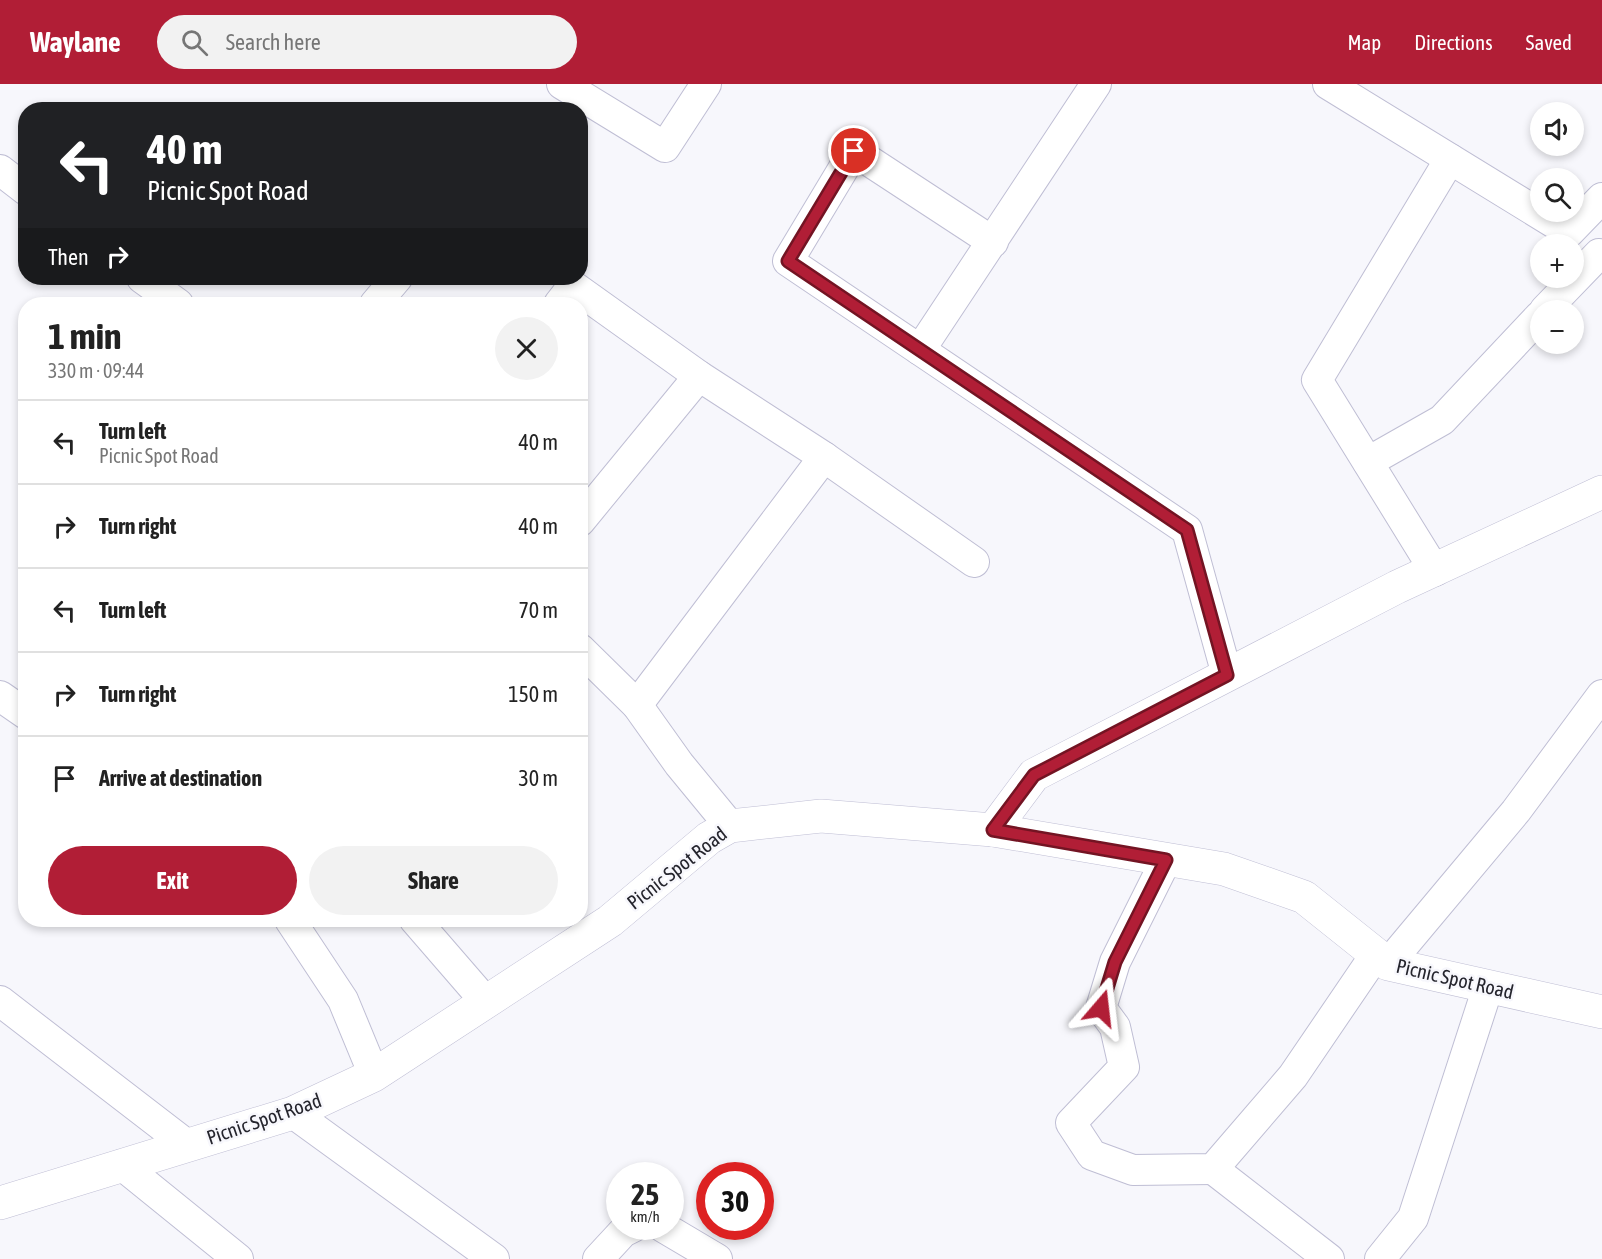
<!DOCTYPE html>
<html lang="en">
<head>
<meta charset="utf-8">
<style>
  body { margin:0; font-family:"Asap Condensed",sans-serif; background:#f2f2f2; color:#222; height:100vh; display:flex; flex-direction:column; font-size:22px; white-space:nowrap }
  * { box-sizing:border-box; margin:0 }
  p { font-size:20px; color:#767676 }
  .icon { flex:none; width:33px; height:33px; fill:none; stroke:currentColor; stroke-width:2; stroke-linecap:round; stroke-linejoin:round }
  .map { position:relative; flex:1; overflow:hidden }
  .details { position:absolute; left:18px; top:213px; width:570px; height:630px; display:flex; flex-direction:column; background:#fff; border-radius:24px; box-shadow:0 3px 9px #0003 }
  .details>* { flex:none }
  .guide { position:absolute; left:18px; top:18px; width:570px; height:183px; border-radius:24px; box-shadow:0 3px 9px #0003; background:#202124; color:#fff; overflow:hidden }
  .controls { position:absolute; left:1530px; top:18px; display:grid; gap:12px }
  .controls a { display:grid; place-items:center; width:54px; height:54px; border-radius:50%; background:#fff; box-shadow:0 3px 9px #0003; font-size:30px }
  .speed { position:absolute; left:606px; top:1078px; display:flex; gap:12px; font-size:30px; font-weight:700; text-align:center }
  .speed>* { display:grid; place-content:center; width:78px; height:78px; border-radius:50%; background:#fff; box-shadow:0 3px 9px #0003; line-height:1 }
  .speed small { font-size:15px; font-weight:400 }
  .speed .limit { border:9px solid #d22; background:#fff; color:#111 }
  .pin { position:absolute; display:grid; place-items:center; width:51px; height:51px; color:#fff; margin:-26px; border:3px solid #fff; border-radius:50%; box-shadow:0 2px 6px #0007 }
  .me { position:absolute; width:66px; margin:-33px; rotate:17deg; stroke-linejoin:round; filter:drop-shadow(0 0 4px #0008) }
  .turn { display:flex; align-items:center; gap:21px; height:126px; padding:0 30px; font-size:27px }
  .turn .icon { width:78px; height:78px; stroke-width:2.5 }
  .turn b { display:block; font-size:42px; line-height:51px }
  .then { display:flex; align-items:center; height:57px; padding:0 30px; background:#0003; gap:12px; font-size:22px }
  .round { display:grid; place-items:center; flex:none; width:63px; height:63px; border-radius:32px; background:#f2f2f2 }
  .summary { display:flex; align-items:center; justify-content:space-between; height:102px; padding:0 30px }
  h1 { font-size:36px; font-weight:700; line-height:45px }
  .cta { display:flex; gap:12px; margin-top:auto; padding:12px 30px }
  .cta a { flex:1; height:69px; border-radius:36px; background:#b11e36; color:#fff; font-size:24px; font-weight:700; line-height:69px; text-align:center }
  .cta a+a { background:#f2f2f2; color:#222 }
  ul { padding:0; list-style:none }
  li { display:flex; align-items:center; gap:18px; height:84px; padding:0 30px; border-top:2px solid #e0e0e0 }
  li div { flex:1 }
  li b { display:block; font-size:22px }
  li em { font-style:normal }
  header { display:flex; align-items:center; gap:36px; box-sizing:border-box; height:84px; padding:0 30px; background:#b11e36; color:#fff }
  header strong { font-size:28px }
  nav { display:flex; gap:33px; margin-inline-start:auto; font-size:21px }
  .search { width:420px; height:54px; background:#f2f2f2; display:flex; align-items:center; gap:15px; box-sizing:border-box; padding:0 21px; border-radius:33px; color:#767676; font-size:22px }
  .map>svg:first-child { display:block }
  .lines { fill:none; stroke-linecap:round; stroke-linejoin:round }
  .minor-casing { stroke:#bfbed4; stroke-width:32 }
  .tertiary-casing { stroke:#bfbed4; stroke-width:34 }
  .minor { stroke:#fff; stroke-width:30 }
  .tertiary { stroke:#fff; stroke-width:33 }
  .route-casing { stroke:#731423; stroke-width:15 }
  .route { stroke:#b11e36; stroke-width:10 }
  .labels { text-anchor:middle; stroke-width:5; stroke-linejoin:round; paint-order:stroke }
  .street-label { font-size:20px; fill:#25252d; stroke:#f7f7fc }
</style>
</head>
<body>
<header>
<strong>Waylane</strong>
<div class="search"><svg class="icon" aria-label="search" viewBox="0 0 24 24"><circle cx="10" cy="10" r="6"/><path d="M15 15l6 6"/></svg>Search here</div>
<nav><a>Map</a><a>Directions</a><a>Saved</a></nav>
</header>
<div class="map">
<svg width="1602" height="1175" viewBox="0 0 1602 1175">
  <rect width="100%" height="100%" fill="#f7f7fc"/>
  <g class="lines">
    <defs>
      <g id="minor">
        <path d="M562,0L665,63L706,0"/>
        <path d="M1328,0L1569,148L1602,114"/>
        <path d="M0,86L26,106"/>
        <path d="M993,158L854,67L788,177L1187,446L1227,591"/>
        <path d="M142,194L178,220"/>
        <path d="M375,220L397,194"/>
        <path d="M559,220L573,202L699,292L824,373L637,621"/>
        <path d="M1545,226L1599,170"/>
        <path d="M920,266L1096,0"/>
        <path d="M824,373L974,478"/>
        <path d="M1368,378L1442,336L1540,232"/>
        <path d="M580,437L699,292"/>
        <path d="M1435,487L1317,296L1450,75"/>
        <path d="M580,565L637,621L679,680L730,742"/>
        <path d="M0,612L26,630"/>
        <path d="M1166,776L1115,878L1101,924L1115,943L1124,983L1071,1039L1092,1071L1133,1086L1213,1085L1293,992L1376,870"/>
        <path d="M290,836L343,916L374,991"/>
        <path d="M415,836L486,918"/>
        <path d="M1388,880L1516,727L1602,611"/>
        <path d="M0,917L187,1061"/>
        <path d="M293,1029L494,1175"/>
        <path d="M122,1081L238,1175"/>
        <path d="M1213,1085L1329,1175"/>
        <path d="M663,1143L717,1175"/>
        <path d="M598,1175L623,1148L633,1143"/>
        <path d="M1380,1175L1413,1134L1488,903"/>
      </g>
      <g id="tertiary">
        <path d="M993,746L1034,691L1397,503L1602,408"/>
        <path d="M0,1119L293,1029L374,991L610,837L709,754L730,742L821,732L993,746L1224,785L1304,813L1388,880L1602,928"/>
      </g>
    </defs>
    <use href="#minor" class="minor-casing"/>
    <use href="#tertiary" class="tertiary-casing"/>
    <use href="#minor" class="minor"/>
    <use href="#tertiary" class="tertiary"/>
  </g>
  <g class="lines">
    <defs>
      <path id="route" d="M854,67L788,177L1187,446L1227,591L1034,691L993,746L1166,776L1115,878L1101,924"/>
    </defs>
    <use href="#route" class="route-casing"/>
    <use href="#route" class="route"/>
  </g>
  <g class="labels">
    <g class="street-label">
      <text transform="translate(677 784) rotate(-38)" y="7">Picnic Spot Road</text>
      <text transform="translate(1455 895) rotate(13)" y="7">Picnic Spot Road</text>
      <text transform="translate(264 1035) rotate(-19)" y="7">Picnic Spot Road</text>
    </g>
  </g>
</svg>
<div class="controls">
<a><svg class="icon" aria-label="sound" viewBox="0 0 24 24"><path d="M4 9h4l5-4v14l-5-4H4zM17 9q2 3 0 6"/></svg></a>
<a><svg class="icon" aria-label="search" viewBox="0 0 24 24"><circle cx="10" cy="10" r="6"/><path d="M15 15l6 6"/></svg></a>
<a>+</a>
<a>−</a>
</div>
<div class="speed"><div>25<small>km/h</small></div><div class="limit">30</div></div>
<div class="pin" style="left:854px;top:67px;background:#d93025"><svg class="icon" aria-label="arrive" viewBox="0 0 24 24"><path d="M6 21V4h12l-3 4 3 4H6"/></svg></div>
<svg class="me" style="left:1101px;top:924px" viewBox="-20 -20 40 40"><path d="M0-17L14 15 0 8-14 15z" fill="#b11e36" stroke="#fff" stroke-width="4"/></svg>
<div class="guide">
<div class="turn"><svg class="icon" aria-label="left" viewBox="0 0 24 24"><path d="M17 20v-9H6M10 6l-5 5 5 5"/></svg><div><b>40 m</b>Picnic Spot Road</div></div>
<div class="then">Then<svg class="icon" aria-label="right" viewBox="0 0 24 24"><path d="M7 20v-9h11M14 6l5 5-5 5"/></svg></div>
</div>
<section class="details">
<div class="summary"><div><h1>1 min</h1><p>330 m · 09:44</p></div><a class="round"><svg class="icon" aria-label="close" viewBox="0 0 24 24"><path d="M6 6l12 12M18 6L6 18"/></svg></a></div>
<ul>
<li><svg class="icon" aria-label="left" viewBox="0 0 24 24"><path d="M17 20v-9H6M10 6l-5 5 5 5"/></svg><div><b>Turn left</b><p>Picnic Spot Road</p></div><em>40 m</em></li>
<li><svg class="icon" aria-label="right" viewBox="0 0 24 24"><path d="M7 20v-9h11M14 6l5 5-5 5"/></svg><div><b>Turn right</b></div><em>40 m</em></li>
<li><svg class="icon" aria-label="left" viewBox="0 0 24 24"><path d="M17 20v-9H6M10 6l-5 5 5 5"/></svg><div><b>Turn left</b></div><em>70 m</em></li>
<li><svg class="icon" aria-label="right" viewBox="0 0 24 24"><path d="M7 20v-9h11M14 6l5 5-5 5"/></svg><div><b>Turn right</b></div><em>150 m</em></li>
<li><svg class="icon" aria-label="arrive" viewBox="0 0 24 24"><path d="M6 21V4h12l-3 4 3 4H6"/></svg><div><b>Arrive at destination</b></div><em>30 m</em></li>
</ul>
<div class="cta"><a>Exit</a><a>Share</a></div>
</section>
</div>
</body>
</html>
